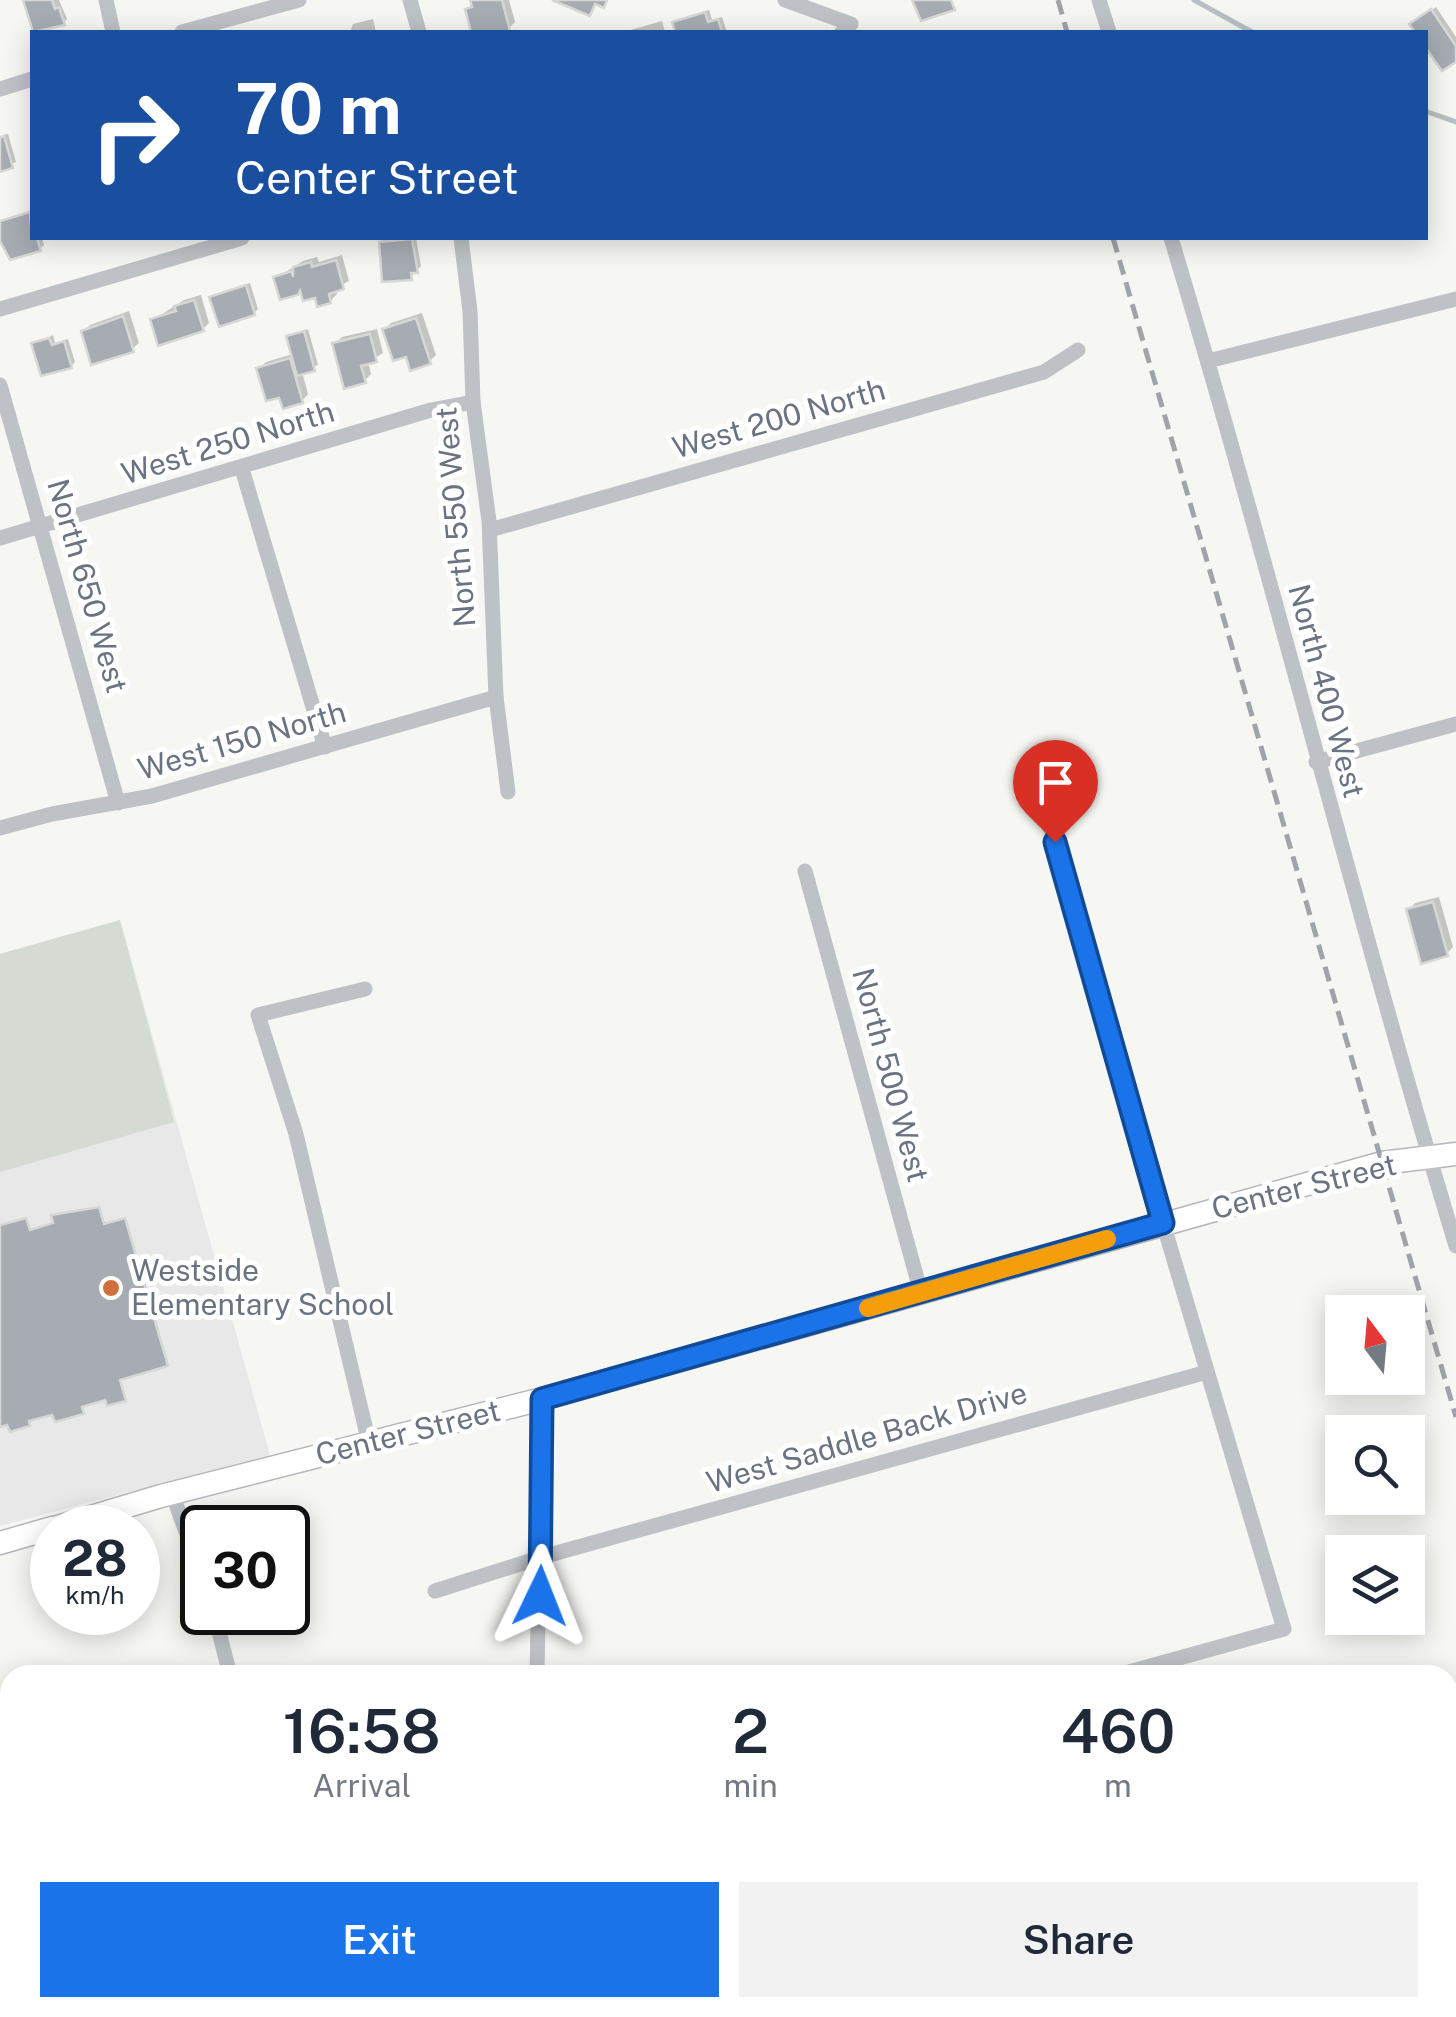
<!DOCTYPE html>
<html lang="en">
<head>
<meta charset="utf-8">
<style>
  body { margin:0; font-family:"Public Sans",sans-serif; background:#f2f2f3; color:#1f2937; height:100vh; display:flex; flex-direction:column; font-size:38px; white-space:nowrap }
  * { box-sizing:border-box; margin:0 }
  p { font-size:32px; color:#747a83 }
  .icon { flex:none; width:55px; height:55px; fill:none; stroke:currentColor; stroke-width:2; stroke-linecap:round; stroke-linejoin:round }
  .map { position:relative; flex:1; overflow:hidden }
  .details { position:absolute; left:0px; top:1665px; width:1458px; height:352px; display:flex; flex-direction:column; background:#fff; border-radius:30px 30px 0 0; box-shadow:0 5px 25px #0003 }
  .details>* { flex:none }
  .banner { position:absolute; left:30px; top:30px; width:1398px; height:210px; border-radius:0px; box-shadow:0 5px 25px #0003; background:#1a4fa0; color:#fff; overflow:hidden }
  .needle { width:65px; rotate:344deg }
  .fabs { position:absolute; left:1325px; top:1295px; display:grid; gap:20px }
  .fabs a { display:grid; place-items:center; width:100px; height:100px; border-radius:0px; background:#fff; box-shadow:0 5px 25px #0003; font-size:50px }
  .speed { position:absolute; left:30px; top:1505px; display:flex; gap:20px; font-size:50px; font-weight:700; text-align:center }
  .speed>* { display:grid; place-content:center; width:130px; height:130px; border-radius:50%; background:#fff; box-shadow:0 5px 25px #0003; line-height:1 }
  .speed small { font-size:25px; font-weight:400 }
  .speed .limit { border:5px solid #111; border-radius:15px; background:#fff; color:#111 }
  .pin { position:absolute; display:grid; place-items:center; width:85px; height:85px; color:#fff; margin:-102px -42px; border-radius:50% 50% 50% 0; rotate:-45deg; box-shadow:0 0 10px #0007 }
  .pin .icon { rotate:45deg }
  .me { position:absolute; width:110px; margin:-55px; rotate:2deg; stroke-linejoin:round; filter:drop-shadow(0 0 8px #0008) }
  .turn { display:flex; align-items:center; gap:35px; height:210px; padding:0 40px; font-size:45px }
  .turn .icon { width:130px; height:130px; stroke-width:2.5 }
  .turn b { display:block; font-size:70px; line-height:85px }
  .eta { display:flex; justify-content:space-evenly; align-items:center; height:170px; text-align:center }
  .eta b { font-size:60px; font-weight:600; line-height:70px }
  .action { display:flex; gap:20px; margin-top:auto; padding:20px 40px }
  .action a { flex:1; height:115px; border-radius:0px; background:#1a73e8; color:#fff; font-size:40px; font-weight:600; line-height:115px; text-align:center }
  .action a+a { background:#f2f2f3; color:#1f2937 }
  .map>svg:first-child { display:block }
  .built { fill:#e7e8e7 }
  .green { fill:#d5dad3 }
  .shadow { fill:#0003 }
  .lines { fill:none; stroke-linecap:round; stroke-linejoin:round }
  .stream { stroke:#b8c0c5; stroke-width:5 }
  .building { fill:#a7acb3; stroke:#d7d8d6; stroke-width:2.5 }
  .secondary-casing { stroke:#b3b6bb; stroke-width:25 }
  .street { stroke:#bec1c5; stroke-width:15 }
  .secondary { stroke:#fff; stroke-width:22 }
  .rail { stroke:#a0a4aa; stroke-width:5; stroke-dasharray:15 8; stroke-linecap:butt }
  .route-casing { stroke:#114b97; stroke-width:25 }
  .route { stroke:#1a73e8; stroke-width:18 }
  .slow { stroke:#f59e0b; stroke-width:18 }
  .poi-dot { fill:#ce713c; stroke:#fff; stroke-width:4 }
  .labels { text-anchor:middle; stroke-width:10; stroke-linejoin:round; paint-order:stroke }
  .street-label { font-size:30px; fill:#697381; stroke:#fff }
  .poi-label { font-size:30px; fill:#697381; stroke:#fff; text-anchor:start }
</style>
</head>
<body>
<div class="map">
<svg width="1456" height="2017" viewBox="0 0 1456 2017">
  <rect width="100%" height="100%" fill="#f6f6f3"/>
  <path class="built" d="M120,920L270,1455L0,1526V954Z"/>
  <path class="green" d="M120,920L174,1122L0,1172V954Z"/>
  <g class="shadow">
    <path d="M27,0H59L67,19L63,23Z"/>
    <path d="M473,0H509L515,22L508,29L494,32H474L468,10Z"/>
    <path d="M1436,7L1456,37V59L1425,42V32H1418L1413,24Z"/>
    <path d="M709,10L712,20L722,17L727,32H678L675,23L679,19Z"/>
    <path d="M373,19L376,32H350L353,24Z"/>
    <path d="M662,21L665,32H626L627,31Z"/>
    <path d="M8,134L16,162L0,169V136Z"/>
    <path d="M32,210V238H42L44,245L40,249L0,222Z"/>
    <path d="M416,238L421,266L411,277L381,243L385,239Z"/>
    <path d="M342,255L349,281L335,289L337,294L330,301L276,278L303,261L317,257L319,262Z"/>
    <path d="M250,283L258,309L254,313L212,298Z"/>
    <path d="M201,295L209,323L203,329L153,320L184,300Z"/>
    <path d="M129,311L139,343L132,349L83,332L90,325Z"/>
    <path d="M422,313L436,355L429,362L407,354L385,330L391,323Z"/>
    <path d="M308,329L318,365L302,372L308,394L302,401L281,394L259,369L266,362L293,354L288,337Z"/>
    <path d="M377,329L383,353L368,362L371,374L364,381L335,344L342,337Z"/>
    <path d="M53,335L55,343L68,339L75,362L71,366L34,344Z"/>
    <path d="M1439,897L1453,947L1446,954L1409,910L1415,903Z"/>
    <path d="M100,1207L105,1224L126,1218L168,1363L120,1377L125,1399L107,1397L82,1404V1412H54L29,1419V1424L9,1422L0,1424V1226L27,1218L31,1230L56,1223L55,1215Z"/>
    <path d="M352,2008H379L407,2015L345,2017Z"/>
  </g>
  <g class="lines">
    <g class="stream">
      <path d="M1194,0L1252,32"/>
      <path d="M1425,111L1456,122"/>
    </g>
  </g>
  <g class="building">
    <path d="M23,0H52L55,9L59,7L65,25L33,32Z"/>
    <path d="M470,0H502L510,31L471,32L465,9L472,7Z"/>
    <path d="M552,0H607L604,8L595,4L590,16Z"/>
    <path d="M912,0H951L955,10L921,21Z"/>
    <path d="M1431,9L1456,46V62L1442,71L1425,47V32H1415L1409,24Z"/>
    <path d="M705,12L708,22L718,19L722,32H675L672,22Z"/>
    <path d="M4,136L13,168L0,172V138Z"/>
    <path d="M30,212L32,238H37L41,251L10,260L0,241V221Z"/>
    <path d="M412,239L418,273H411L412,280L382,282L379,242Z"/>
    <path d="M336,260L344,289L329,294L331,303L317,307L315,298L303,301L300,291L298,295L280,300L273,277L292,271L293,277V267L311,262L312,267Z"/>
    <path d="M246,285L255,315L219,327L209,297Z"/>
    <path d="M194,300L204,331L158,346L150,319L176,311L174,306Z"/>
    <path d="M123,316L134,352L91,365L81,331Z"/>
    <path d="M416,318L431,364L410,371L406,357L393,361L382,329Z"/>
    <path d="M304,331L315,371L297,376L286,336Z"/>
    <path d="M370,334L377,362L361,366L366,383L344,389L332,343Z"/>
    <path d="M49,338L52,345L64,341L72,368L41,376L31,343Z"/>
    <path d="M290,358L303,403L283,409L279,398L266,401L256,368Z"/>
    <path d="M1433,902L1448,956L1421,964L1406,909Z"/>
    <path d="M99,1207L104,1224L125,1218L168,1366L120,1380L126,1401L107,1406L105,1400L82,1407L84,1414L55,1422L52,1415L29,1421L30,1426L10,1432L7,1425L0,1427V1225L26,1218L30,1230L53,1223L51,1215Z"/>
  </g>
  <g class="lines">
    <defs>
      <g id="secondary">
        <path d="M54,1528L161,1496L542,1399L1382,1163L1456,1154"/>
        <path d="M0,1543L52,1528"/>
      </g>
    </defs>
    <use href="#secondary" class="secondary-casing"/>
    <g class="street">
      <path d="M106,0L113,32"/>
      <path d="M410,0L419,32"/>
      <path d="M785,0L851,24L842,32"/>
      <path d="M1099,0L1109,32"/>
      <path d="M182,32L299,0"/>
      <path d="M0,89L32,79"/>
      <path d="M461,238L470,311L473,402L489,521L496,697L508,792"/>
      <path d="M1171,238C1272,572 1355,912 1456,1246"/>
      <path d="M0,309L242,238"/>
      <path d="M1208,361L1456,299"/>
      <path d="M0,385L118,803"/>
      <path d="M242,469L325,747"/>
      <path d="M490,530L1044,372L1078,350"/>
      <path d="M0,538L431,410L473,402"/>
      <path d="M1316,762L1456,724"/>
      <path d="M1044,804L1163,1223L1284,1629L1118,1675"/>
      <path d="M0,828L52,814L152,796L496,697"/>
      <path d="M805,871L921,1293"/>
      <path d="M365,989L258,1015L296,1134L369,1443"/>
      <path d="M172,1493L202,1576"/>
      <path d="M435,1591L542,1557L1207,1372"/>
      <path d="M214,1612L230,1675"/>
      <path d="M537,1675L542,1399"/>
      <path d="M0,1788L10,1785"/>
      <path d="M225,2017L260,2008"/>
      <path d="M524,2017L525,2008"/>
      <path d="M798,2017V2008"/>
      <path d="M888,2017L922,2008"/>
    </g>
    <use href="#secondary" class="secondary"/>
    <g class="rail">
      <path d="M1058,0L1067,32"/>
      <path d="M1113,238L1456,1417"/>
    </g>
  </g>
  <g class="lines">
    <defs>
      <path id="route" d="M540,1596L542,1399L1163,1223L1055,842"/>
    </defs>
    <use href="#route" class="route-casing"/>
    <use href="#route" class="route"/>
    <path class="slow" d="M868,1308L1107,1239"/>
  </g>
  <circle class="poi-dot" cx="111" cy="1288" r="10"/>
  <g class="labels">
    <g class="street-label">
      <text transform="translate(779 419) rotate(-16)" y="10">West 200 North</text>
      <text transform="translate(228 443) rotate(-17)" y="10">West 250 North</text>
      <text transform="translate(456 517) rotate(-95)" y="10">North 550 West</text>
      <text transform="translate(87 586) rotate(74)" y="10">North 650 West</text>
      <text transform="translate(1326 691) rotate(75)" y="10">North 400 West</text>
      <text transform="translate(242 741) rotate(-16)" y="10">West 150 North</text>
      <text transform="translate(890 1075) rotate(75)" y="10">North 500 West</text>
      <text transform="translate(1304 1187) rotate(-14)" y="10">Center Street</text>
      <text transform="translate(408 1433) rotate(-14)" y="10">Center Street</text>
      <text transform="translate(867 1438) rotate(-16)" y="10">West Saddle Back Drive</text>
    </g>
    <g class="poi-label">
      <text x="131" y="1281">Westside<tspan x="131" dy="34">Elementary School</tspan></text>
    </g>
  </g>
</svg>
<div class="fabs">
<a><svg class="needle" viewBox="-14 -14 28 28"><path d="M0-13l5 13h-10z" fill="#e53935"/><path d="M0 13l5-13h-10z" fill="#747a83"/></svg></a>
<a><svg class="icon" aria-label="search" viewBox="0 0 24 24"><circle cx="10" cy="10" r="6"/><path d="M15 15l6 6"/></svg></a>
<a><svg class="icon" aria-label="layers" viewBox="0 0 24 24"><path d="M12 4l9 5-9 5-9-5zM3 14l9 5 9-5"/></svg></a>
</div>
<div class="speed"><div>28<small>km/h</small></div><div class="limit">30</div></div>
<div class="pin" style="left:1055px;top:842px;background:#d93025"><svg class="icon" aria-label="arrive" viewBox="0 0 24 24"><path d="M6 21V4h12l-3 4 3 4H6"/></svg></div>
<svg class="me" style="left:540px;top:1596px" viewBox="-20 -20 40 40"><path d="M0-17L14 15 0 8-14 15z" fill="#1a73e8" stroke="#fff" stroke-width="4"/></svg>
<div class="banner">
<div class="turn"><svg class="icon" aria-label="right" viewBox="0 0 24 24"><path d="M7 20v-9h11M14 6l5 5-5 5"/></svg><div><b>70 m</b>Center Street</div></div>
</div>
<section class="details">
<div class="eta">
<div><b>16:58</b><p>Arrival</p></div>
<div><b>2</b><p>min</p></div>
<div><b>460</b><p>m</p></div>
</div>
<div class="action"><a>Exit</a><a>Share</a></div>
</section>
</div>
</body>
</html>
